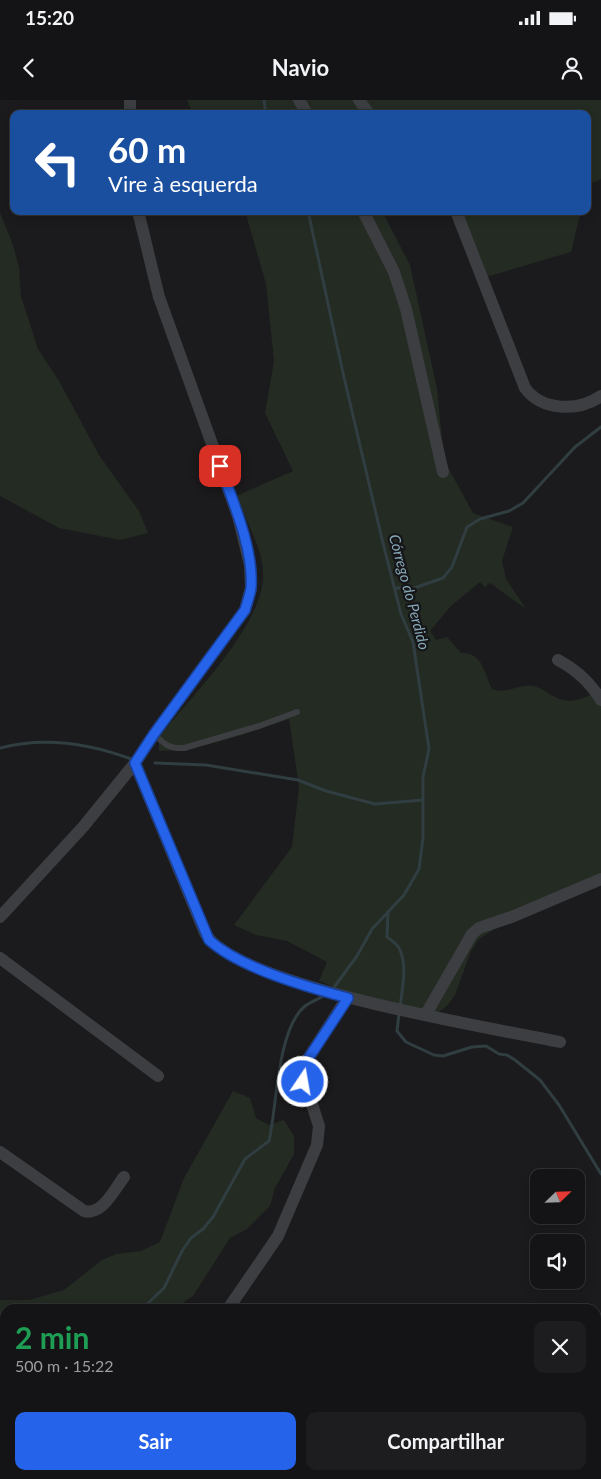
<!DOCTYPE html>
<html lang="pt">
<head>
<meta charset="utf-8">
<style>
  body { margin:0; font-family:Lato,sans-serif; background:#1d1d1f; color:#f1f3f6; height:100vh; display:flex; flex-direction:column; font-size:19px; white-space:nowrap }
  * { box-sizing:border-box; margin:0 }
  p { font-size:16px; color:#9d9ea1 }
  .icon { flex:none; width:28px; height:28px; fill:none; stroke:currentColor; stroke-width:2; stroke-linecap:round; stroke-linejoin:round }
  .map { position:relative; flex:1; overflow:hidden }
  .drawer { position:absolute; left:0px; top:1204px; width:601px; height:176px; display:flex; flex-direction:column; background:#141416; border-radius:15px 15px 0 0; box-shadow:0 2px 12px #0003,0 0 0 1px #333335 }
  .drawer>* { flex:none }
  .banner { position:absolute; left:10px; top:10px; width:581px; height:105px; border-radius:10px; box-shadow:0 2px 12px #0003,0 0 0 1px #333335; background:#1a4fa0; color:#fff; overflow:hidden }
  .needle { width:32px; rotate:67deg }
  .fabs { position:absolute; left:530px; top:1069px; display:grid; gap:10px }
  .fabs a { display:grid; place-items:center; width:55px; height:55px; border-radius:10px; background:#141416; box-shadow:0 2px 12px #0003,0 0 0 1px #333335; font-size:25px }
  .pin { position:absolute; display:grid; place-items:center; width:42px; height:42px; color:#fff; margin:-21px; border-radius:10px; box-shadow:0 2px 8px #0006 }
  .me { position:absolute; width:55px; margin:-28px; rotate:12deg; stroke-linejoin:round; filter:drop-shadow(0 0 4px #0008) }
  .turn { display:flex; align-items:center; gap:18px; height:105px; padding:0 15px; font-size:22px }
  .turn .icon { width:65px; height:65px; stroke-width:2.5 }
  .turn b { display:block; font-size:35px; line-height:42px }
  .round { display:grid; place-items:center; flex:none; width:52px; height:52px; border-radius:10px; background:#1d1d1f }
  .summary { display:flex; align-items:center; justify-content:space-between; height:85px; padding:0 15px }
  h1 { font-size:30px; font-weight:700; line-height:38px; color:#1e9e55 }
  .button { display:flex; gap:10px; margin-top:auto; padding:10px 15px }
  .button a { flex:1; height:58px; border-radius:10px; background:#2563eb; color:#fff; font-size:20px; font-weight:700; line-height:58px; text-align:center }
  .button a+a { background:#1d1d1f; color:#f1f3f6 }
  .status { display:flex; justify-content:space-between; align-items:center; height:35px; padding:0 25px; background:#141416; direction:ltr }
  .status svg { height:14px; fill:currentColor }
  header { display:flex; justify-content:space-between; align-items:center; height:65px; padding:0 15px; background:#141416; font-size:22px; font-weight:700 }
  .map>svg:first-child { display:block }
  .green { fill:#232b22 }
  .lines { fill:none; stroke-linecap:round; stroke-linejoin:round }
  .stream { stroke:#303d41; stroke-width:3 }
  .service { stroke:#3c3e42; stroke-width:6 }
  .minor { stroke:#3c3e42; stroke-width:12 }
  .route-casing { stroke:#184099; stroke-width:12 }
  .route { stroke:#2563eb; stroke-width:9 }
  .labels { text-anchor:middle; stroke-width:4.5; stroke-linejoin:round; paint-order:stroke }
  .water-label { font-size:15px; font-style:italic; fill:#86a7b6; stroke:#161618 }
</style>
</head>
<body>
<div class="status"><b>15:20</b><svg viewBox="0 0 49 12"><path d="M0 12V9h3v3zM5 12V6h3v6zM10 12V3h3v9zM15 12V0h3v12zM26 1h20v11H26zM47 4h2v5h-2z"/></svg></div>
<header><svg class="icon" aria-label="back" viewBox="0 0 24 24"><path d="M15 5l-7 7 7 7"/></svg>Navio<svg class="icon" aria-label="person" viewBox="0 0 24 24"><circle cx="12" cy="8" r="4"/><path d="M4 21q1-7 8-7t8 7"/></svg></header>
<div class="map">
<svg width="601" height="1379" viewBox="0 0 601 1379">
  <rect width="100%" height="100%" fill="#1b1b1d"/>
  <g class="green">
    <path d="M187,0H601V79L588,85V14H193Z"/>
    <path d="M245,111H382L410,165L437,288L444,360L473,413L513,427L502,461L506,479L526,509L490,483L485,487L480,482L451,506L430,531L436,540L447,537L461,553C483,552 484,573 492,589C505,595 520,583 534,586C541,588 548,593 555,597C571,606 587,597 601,589V786L498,827L479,839L471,851L455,895L448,905L436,914L352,894L319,881L327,862L287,841L256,835L234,825L292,747L299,687L289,619C247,633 204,650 159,651V637C190,598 260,528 263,479C265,452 246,421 236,396L293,371L265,313L274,261L266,184Z"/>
    <path d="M461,111H581L571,152L486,177Z"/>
    <path d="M0,113L12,142L19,167L21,196L38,249L59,281L99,355L139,411L148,433L120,440L59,428L0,396Z"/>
    <path d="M233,991L250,998L256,1018L269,1025L284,1020L294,1036V1054L275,1088L270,1106L247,1129L230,1138L193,1196L174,1209H5V1375H102L104,1379H0V1200H29L64,1190L102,1160L116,1154L141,1151L160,1142L184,1078Z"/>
  </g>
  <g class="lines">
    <g class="stream">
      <path d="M264,0L266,14"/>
      <path d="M308,111L343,273L382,439L401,514L413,542L429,649L423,677V738L419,769L404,795L372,829L357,856L332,890"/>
      <path d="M396,488H414L443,478L452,467L467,427L480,419L509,411L523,403L575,347L601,327"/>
      <path d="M0,648C45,636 92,644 134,660"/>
      <path d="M155,663L206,665L298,680L326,691L375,704L423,700"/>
      <path d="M388,812L387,837C391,840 397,844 399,848C408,865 402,889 400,908"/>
      <path d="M399,914L397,931L406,942L434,955L443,956L472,947L486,946L499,954L507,955L515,960L540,980L559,1005L601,1074"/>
      <path d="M142,1209L164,1188L182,1151L191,1138L203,1129L213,1117L245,1059L269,1041C277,1007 277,929 305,906C310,902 319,899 325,895"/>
      <path d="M0,1232L5,1233"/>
      <path d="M57,1375L59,1379"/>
    </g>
    <path class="service" d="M154,634C164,644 169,649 184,648L259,626L297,612"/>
    <g class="minor">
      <path d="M130,0V14"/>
      <path d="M299,0L307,14"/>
      <path d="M359,0L369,14"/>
      <path d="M363,111L394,172L406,209L443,372"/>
      <path d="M456,111L525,288C542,311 578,312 601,296"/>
      <path d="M558,560C577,570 590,582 601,600"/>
      <path d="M135,663L205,833C236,887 493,928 560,942"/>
      <path d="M0,817L83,727L135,663L154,634L245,510L251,488L250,465L238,416L159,197L138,111"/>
      <path d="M0,858L158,976"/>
      <path d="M426,914L472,834L479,828L514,816L601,779"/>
      <path d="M0,1052L84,1111C102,1116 114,1090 124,1077"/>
      <path d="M228,1209L278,1136L317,1045L319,1026L302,973L304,965L347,898"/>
    </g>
  </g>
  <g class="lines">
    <defs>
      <path id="route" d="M220,366C233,402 254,449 251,488C250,495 247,503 245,510L154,634L135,663L209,840C240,868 307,887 348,898L304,965L303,982"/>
    </defs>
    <use href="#route" class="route-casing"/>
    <use href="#route" class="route"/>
  </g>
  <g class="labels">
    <g class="water-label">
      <text transform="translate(409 492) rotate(75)" y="5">Córrego do Perdido</text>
    </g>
  </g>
</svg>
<div class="fabs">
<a><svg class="needle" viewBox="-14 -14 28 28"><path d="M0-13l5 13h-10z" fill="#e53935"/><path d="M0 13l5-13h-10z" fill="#9d9ea1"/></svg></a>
<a><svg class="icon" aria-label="sound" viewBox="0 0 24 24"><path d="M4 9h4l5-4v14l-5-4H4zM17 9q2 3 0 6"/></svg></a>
</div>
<div class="pin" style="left:220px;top:366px;background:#d93025"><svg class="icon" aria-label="arrive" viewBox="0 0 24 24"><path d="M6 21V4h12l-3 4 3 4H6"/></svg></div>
<svg class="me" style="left:303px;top:982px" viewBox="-20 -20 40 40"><circle r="17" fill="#2563eb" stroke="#fff" stroke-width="3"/><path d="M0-11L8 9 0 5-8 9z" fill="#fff"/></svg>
<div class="banner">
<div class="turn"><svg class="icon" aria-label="left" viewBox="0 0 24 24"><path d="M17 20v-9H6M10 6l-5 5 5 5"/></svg><div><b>60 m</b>Vire à esquerda</div></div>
</div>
<section class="drawer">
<div class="summary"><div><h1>2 min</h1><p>500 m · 15:22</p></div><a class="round"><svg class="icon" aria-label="close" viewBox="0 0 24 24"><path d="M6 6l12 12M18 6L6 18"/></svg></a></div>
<div class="button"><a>Sair</a><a>Compartilhar</a></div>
</section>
</div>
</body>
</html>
